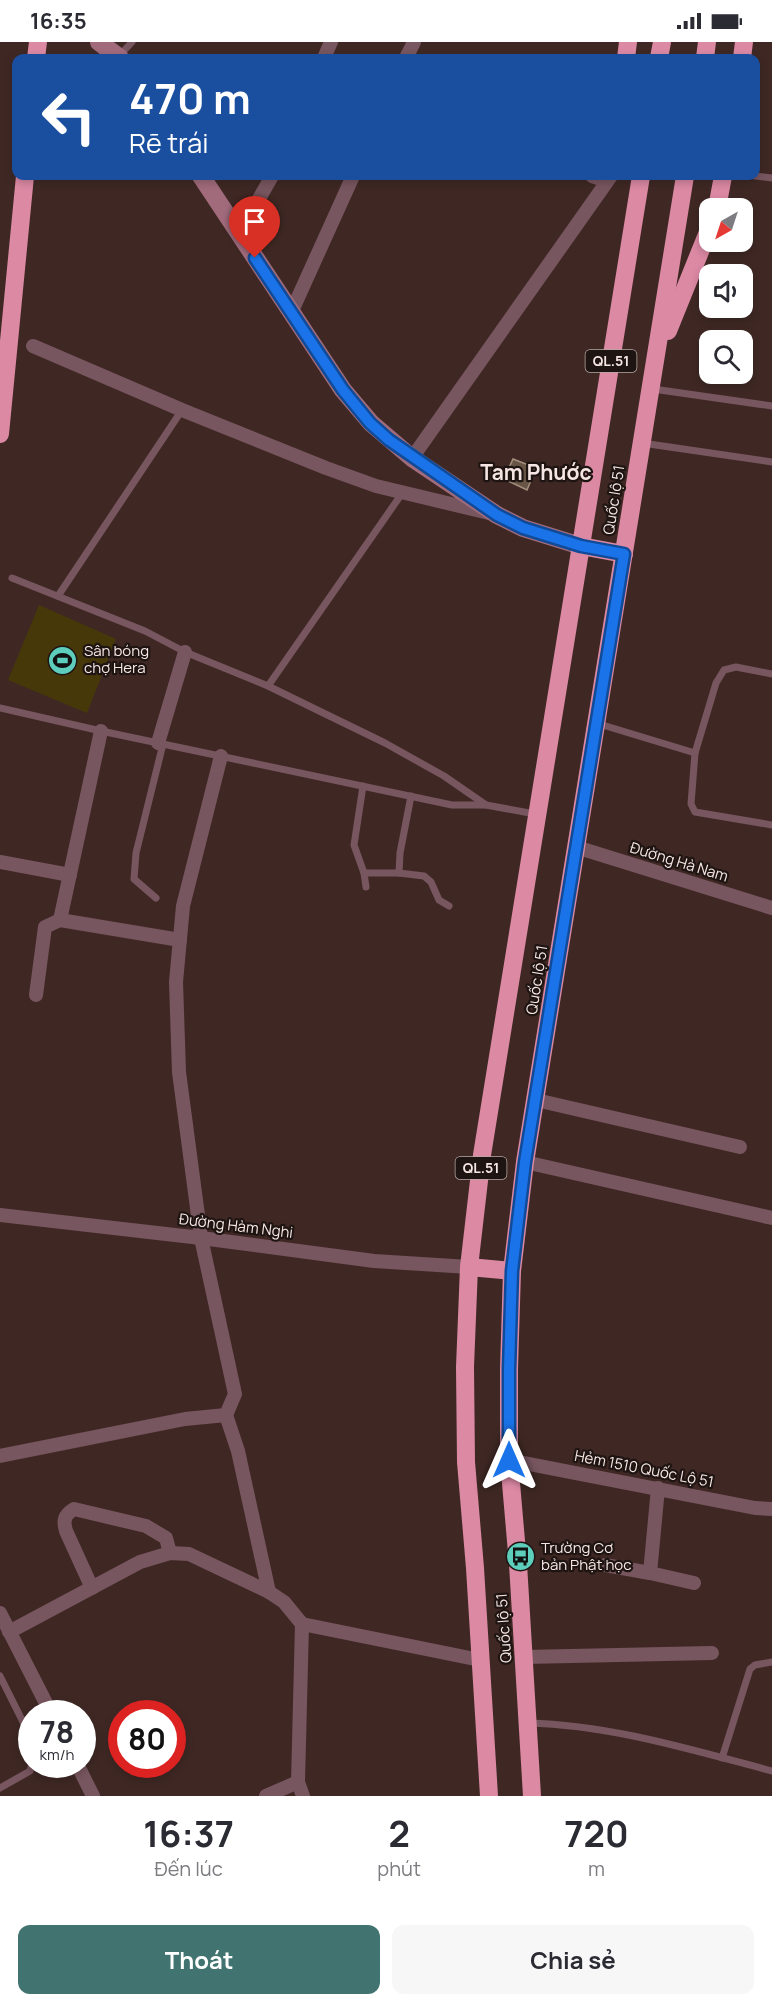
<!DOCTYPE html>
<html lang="vi">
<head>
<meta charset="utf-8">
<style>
  body { margin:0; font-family:Manrope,sans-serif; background:#f7f7f7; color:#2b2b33; height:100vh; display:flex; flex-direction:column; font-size:22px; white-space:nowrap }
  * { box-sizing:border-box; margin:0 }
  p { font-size:20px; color:#7c7c81 }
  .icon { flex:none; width:33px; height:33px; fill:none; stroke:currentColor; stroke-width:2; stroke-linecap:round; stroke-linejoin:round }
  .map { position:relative; height:1754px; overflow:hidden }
  .sheet { display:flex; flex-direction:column; background:#fff; flex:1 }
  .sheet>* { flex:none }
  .banner { position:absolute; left:12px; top:12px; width:748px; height:126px; border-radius:12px; box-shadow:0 3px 9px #0003; background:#1a4fa0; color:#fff; overflow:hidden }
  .needle { width:39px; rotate:219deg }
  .fabs { position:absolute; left:699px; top:156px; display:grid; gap:12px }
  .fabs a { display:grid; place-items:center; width:54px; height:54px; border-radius:12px; background:#fff; box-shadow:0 3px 9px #0003; font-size:30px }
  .speed { position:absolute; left:18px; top:1658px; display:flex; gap:12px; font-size:30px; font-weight:700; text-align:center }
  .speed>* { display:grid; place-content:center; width:78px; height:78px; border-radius:50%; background:#fff; box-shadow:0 3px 9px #0003; line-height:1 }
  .speed small { font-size:15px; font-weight:400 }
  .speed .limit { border:9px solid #d22; background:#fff; color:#111 }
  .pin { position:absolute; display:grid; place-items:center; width:51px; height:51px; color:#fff; margin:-62px -26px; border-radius:50% 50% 50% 0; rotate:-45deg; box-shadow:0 0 6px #0007 }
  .pin .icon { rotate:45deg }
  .me { position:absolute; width:66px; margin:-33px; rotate:0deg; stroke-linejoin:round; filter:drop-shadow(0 0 4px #0008) }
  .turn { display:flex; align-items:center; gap:21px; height:126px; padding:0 18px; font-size:27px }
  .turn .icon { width:78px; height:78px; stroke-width:2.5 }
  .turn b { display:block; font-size:42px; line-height:51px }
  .eta { display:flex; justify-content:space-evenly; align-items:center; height:102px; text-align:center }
  .eta b { font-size:36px; font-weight:700; line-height:42px }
  .primary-button { display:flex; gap:12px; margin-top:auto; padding:12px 18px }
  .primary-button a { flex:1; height:69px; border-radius:12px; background:#417470; color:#fff; font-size:24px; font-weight:700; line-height:69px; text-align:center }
  .primary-button a+a { background:#f7f7f7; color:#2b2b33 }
  .status { display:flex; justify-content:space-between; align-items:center; height:42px; padding:0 30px; background:#fff; direction:ltr }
  .status svg { height:16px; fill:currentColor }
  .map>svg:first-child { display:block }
  .green { fill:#47380a }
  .building { fill:#685546; stroke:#a48f7e; stroke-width:1.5 }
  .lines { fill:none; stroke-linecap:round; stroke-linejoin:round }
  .lane { stroke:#785660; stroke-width:7 }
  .street { stroke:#785660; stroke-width:14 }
  .secondary { stroke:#a16b7c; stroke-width:18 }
  .highway { stroke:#dc89a4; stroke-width:18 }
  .route-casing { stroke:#114b97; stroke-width:15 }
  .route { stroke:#1a73e8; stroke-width:10 }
  .labels { text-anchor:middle; stroke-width:4.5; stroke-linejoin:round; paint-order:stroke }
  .shield { fill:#1e1412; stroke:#b6a8a5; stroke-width:1.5 }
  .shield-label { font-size:14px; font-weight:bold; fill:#f7e7e4 }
  .street-label { font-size:15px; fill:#f7e7e4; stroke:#1e1412 }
  .poi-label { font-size:15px; fill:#f7e7e4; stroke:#1e1412; text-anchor:start }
  .district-label { font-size:21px; font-weight:bold; fill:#f7e7e4; stroke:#1e1412 }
</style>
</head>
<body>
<div class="status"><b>16:35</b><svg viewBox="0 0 49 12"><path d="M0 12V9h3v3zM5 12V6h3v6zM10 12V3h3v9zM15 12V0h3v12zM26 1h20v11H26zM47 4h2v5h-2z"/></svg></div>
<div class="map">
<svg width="772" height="1754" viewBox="0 0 772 1754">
  <rect width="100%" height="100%" fill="#3f2824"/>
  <path class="green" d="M39,563L116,597L87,671L8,638Z"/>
  <path class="building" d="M513,417L536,426L527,448L504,437Z"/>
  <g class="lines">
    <g class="lane">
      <path d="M120,13L132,0"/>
      <path d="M755,134L772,136"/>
      <path d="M653,347L772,364"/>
      <path d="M642,401L772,420"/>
      <path d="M12,536L145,589L185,610L268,644L385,701L444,734L486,763L535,772"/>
      <path d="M58,554L182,368"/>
      <path d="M268,644L403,450"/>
      <path d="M0,666L101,689L452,763H486"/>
      <path d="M596,681L695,711L691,762L695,770L772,783"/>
      <path d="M695,711L716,641L724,628L736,625L772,632"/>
      <path d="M363,744L354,803L364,831L366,845"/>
      <path d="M364,831H399L400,811L411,754"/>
      <path d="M399,831L424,834L431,840L439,858L449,864"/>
      <path d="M156,856L134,837L136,811L163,702"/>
      <path d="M0,1634L26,1686L32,1710"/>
      <path d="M528,1681C611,1683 692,1708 772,1729"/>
      <path d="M722,1716L750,1627L755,1623L772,1620"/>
      <path d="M0,1746L30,1729L32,1722"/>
    </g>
    <g class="street">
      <path d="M324,16L331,0"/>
      <path d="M406,16L414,0"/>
      <path d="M592,134L607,139"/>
      <path d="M231,180L256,162L272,134"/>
      <path d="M291,271L353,134"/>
      <path d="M33,304L182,368L326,426L376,444L489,471"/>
      <path d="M412,416L611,134"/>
      <path d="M158,701L185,610"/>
      <path d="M221,714L183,864L176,940L179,1030L201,1196L235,1352L226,1373"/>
      <path d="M576,805L772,866"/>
      <path d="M0,820L70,833"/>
      <path d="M60,878L101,689"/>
      <path d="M36,953L45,885L60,878L180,898"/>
      <path d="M536,1058L740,1105"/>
      <path d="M525,1120L772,1176"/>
      <path d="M0,1173L201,1196L374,1219L469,1225"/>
      <path d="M0,1414L185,1377L226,1373L238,1409L269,1550"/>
      <path d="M509,1418L755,1466L772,1467"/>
      <path d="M658,1446L650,1531L694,1541"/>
      <path d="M605,1523L650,1531"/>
      <path d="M92,1546L66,1489C63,1479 64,1473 74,1467L146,1484L166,1496L170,1511"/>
      <path d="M0,1571L51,1671"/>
      <path d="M302,1582L480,1618"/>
      <path d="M9,1590L140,1520L170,1511L189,1512L269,1550L284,1560L302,1582L298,1740L303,1754"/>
      <path d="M524,1615L712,1611"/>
      <path d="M77,1722L93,1754"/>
      <path d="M266,1754L298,1740"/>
    </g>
    <g class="secondary">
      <path d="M99,0L120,16"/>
      <path d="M201,134L343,348L371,381L412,416L497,473L523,486L581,504"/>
    </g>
    <g class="highway">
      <path d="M36,16L38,0"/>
      <path d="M626,16L628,0"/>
      <path d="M659,16L662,0"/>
      <path d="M705,16L707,0"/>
      <path d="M742,16L744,0"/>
      <path d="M717,166L723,134"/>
      <path d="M668,289L710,185"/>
      <path d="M0,392L25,134"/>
      <path d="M581,504L624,512"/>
      <path d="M469,1225L512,1229"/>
      <path d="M489,1754L475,1526L466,1420L465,1325L469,1225L482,1113L641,134"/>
      <path d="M532,1754L518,1522L509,1418V1327L512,1229L525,1120L685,134"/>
    </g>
  </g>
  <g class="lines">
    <defs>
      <path id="route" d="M255,216L343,348L370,381L389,398L497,473L523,486L581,504L624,512L525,1120L512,1229L509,1327V1418"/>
    </defs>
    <use href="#route" class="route-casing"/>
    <use href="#route" class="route"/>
  </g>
  <defs>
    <symbol id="stadium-disc" viewBox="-11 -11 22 22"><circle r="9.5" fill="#5ccebb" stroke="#1e1412"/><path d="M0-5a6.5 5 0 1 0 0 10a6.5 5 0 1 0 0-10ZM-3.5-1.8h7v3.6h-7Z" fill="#111"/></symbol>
    <symbol id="bus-disc" viewBox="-11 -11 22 22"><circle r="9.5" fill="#5ccebb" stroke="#1e1412"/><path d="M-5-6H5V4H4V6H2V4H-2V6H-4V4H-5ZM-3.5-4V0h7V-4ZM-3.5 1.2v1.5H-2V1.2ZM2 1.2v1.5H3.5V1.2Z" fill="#111"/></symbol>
  </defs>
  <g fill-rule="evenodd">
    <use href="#stadium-disc" x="46" y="602" width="33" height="33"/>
    <use href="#bus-disc" x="504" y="1498" width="33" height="33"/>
  </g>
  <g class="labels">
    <g class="shield">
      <rect x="585.5" y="308" width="51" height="22" rx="4.5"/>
      <rect x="455.5" y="1115" width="51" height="22" rx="4.5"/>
    </g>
    <g class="shield-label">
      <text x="611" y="324">QL.51</text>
      <text x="481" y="1131">QL.51</text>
    </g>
    <g class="street-label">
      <text transform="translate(614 458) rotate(-81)" y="5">Quốc lộ 51</text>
      <text transform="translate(679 820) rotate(17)" y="5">Đường Hà Nam</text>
      <text transform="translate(537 938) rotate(-81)" y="5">Quốc lộ 51</text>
      <text transform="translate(236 1184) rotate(7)" y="5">Đường Hàm Nghi</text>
      <text transform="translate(644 1427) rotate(11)" y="5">Hẻm 1510 Quốc Lộ 51</text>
      <text transform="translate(504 1586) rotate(-94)" y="5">Quốc lộ 51</text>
    </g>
    <g class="poi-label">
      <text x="84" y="614">Sân bóng<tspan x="84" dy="17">chợ Hera</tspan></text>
      <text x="541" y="1511">Trường Cơ<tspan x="541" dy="17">bản Phật học</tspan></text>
    </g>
    <g class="district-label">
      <text x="536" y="438">Tam Phước</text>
    </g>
  </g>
</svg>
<div class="fabs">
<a><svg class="needle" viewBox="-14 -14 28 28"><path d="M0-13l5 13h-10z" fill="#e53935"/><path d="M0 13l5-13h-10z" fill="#7c7c81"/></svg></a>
<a><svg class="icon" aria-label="sound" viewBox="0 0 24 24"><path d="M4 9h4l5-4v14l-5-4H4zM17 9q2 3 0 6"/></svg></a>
<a><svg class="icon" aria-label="search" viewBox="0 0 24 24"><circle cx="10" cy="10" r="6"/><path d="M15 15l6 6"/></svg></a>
</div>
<div class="speed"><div>78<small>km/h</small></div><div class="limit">80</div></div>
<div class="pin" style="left:255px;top:216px;background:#d93025"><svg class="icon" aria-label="arrive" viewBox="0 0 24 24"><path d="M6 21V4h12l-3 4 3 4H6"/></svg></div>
<svg class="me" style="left:509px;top:1418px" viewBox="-20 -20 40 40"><path d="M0-17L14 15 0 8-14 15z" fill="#1a73e8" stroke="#fff" stroke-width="4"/></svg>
<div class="banner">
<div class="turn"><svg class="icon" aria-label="left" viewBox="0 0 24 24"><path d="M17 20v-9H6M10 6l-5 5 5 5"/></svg><div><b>470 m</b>Rẽ trái</div></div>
</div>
</div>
<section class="sheet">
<div class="eta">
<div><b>16:37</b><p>Đến lúc</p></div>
<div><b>2</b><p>phút</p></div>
<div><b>720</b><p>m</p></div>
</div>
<div class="primary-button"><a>Thoát</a><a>Chia sẻ</a></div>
</section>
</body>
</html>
